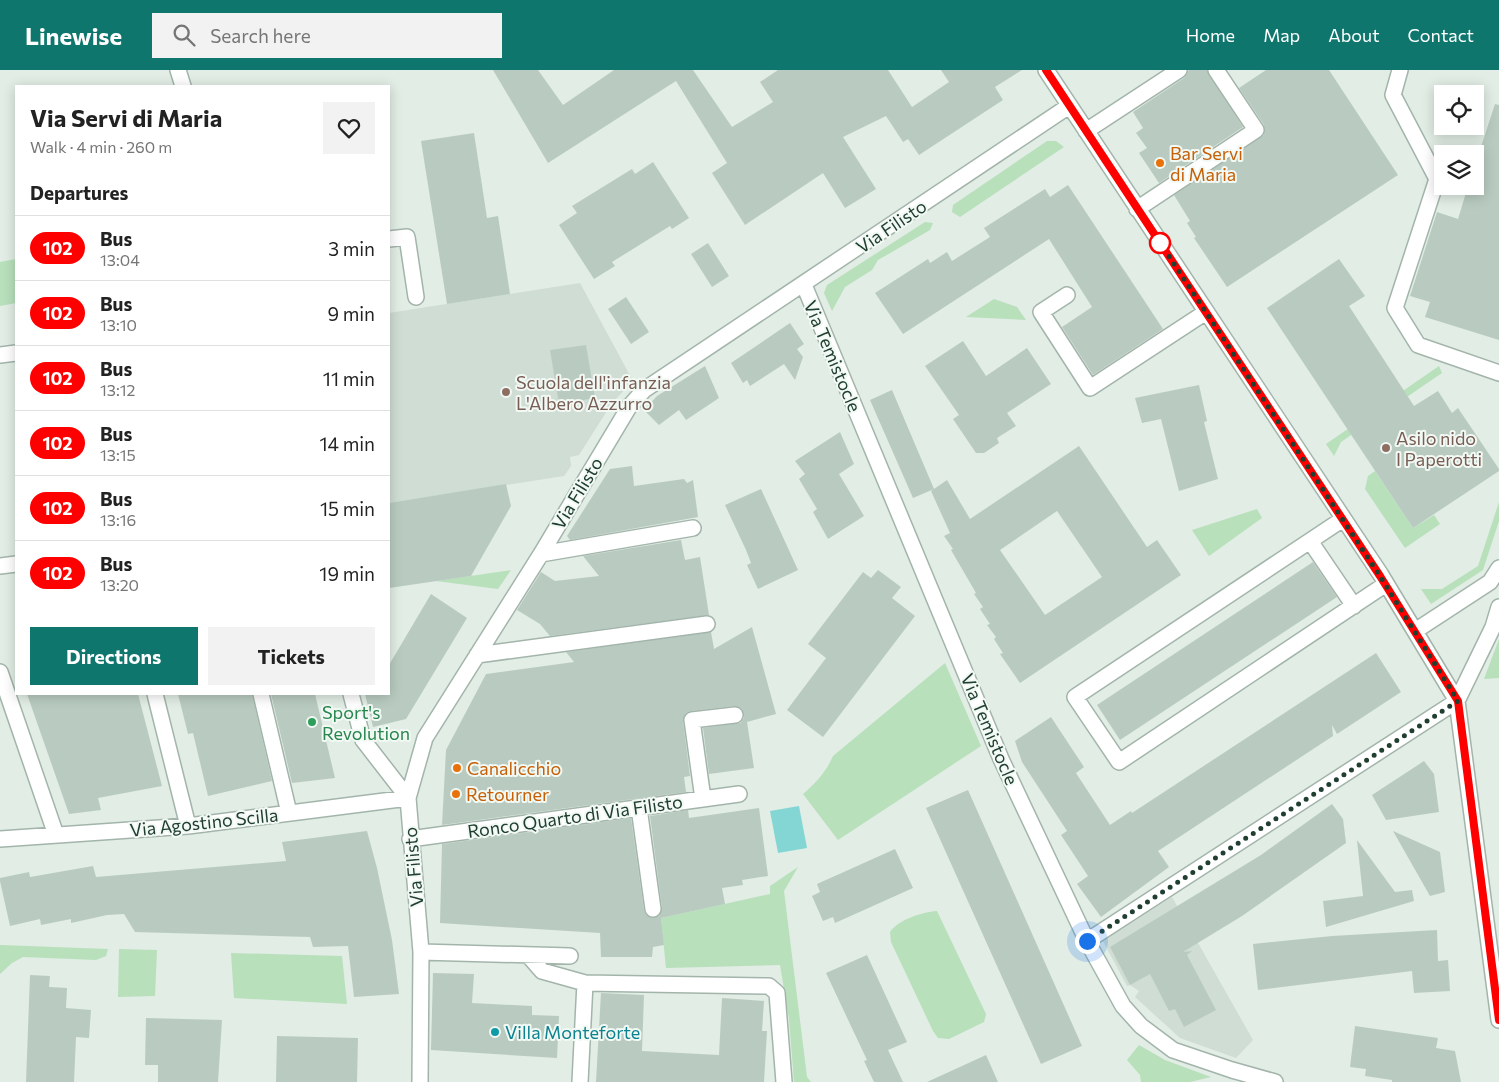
<!DOCTYPE html>
<html lang="en">
<head>
<meta charset="utf-8">
<style>
	:root { --surface:#fff; --page:#f2f2f2; --text:#222; --muted:#767676; --line:#e0e0e0; --accent:#0f766e }
	body { margin:0; font-family:Commissioner,sans-serif; background:var(--page); color:var(--text); height:100vh; display:flex; flex-direction:column; font-size:19px; white-space:nowrap }
	* { box-sizing:border-box; margin:0 }
	p { font-size:16px; color:var(--muted) }
	.icon { flex:none; width:28px; height:28px; fill:none; stroke:currentColor; stroke-width:2; stroke-linecap:round; stroke-linejoin:round }
	.map { position:relative; flex:1; overflow:hidden }
	.panel { position:absolute; left:15px; top:15px; width:375px; height:610px; display:flex; flex-direction:column; background:var(--surface); border-radius:0px; box-shadow:0 2px 12px #0003 }
	.panel>* { flex:none }
	.badge { padding:0 10px; border-radius:16px; font-size:18px; line-height:32px }
	.controls { position:absolute; left:1434px; top:15px; display:grid; gap:10px }
	.controls a { display:grid; place-items:center; width:50px; height:50px; border-radius:0px; background:var(--surface); box-shadow:0 2px 12px #0003; font-size:25px }
	.you { position:absolute; width:25px; height:25px; margin:-12px; border:4px solid #fff; border-radius:50%; background:#1a73e8; box-shadow:0 0 0 8px #1a73e833 }
	.map>.badge { position:absolute; translate:-50% -50%; box-shadow:0 0 0 2px #fff }
	h2 { padding:0 15px; font-size:19px; line-height:45px }
	.round { display:grid; place-items:center; flex:none; width:52px; height:52px; border-radius:0px; background:var(--page) }
	.headline { display:flex; align-items:center; justify-content:space-between; height:85px; padding:0 15px }
	h1 { font-size:24px; font-weight:700; line-height:38px }
	.cta { display:flex; gap:10px; margin-top:auto; padding:10px 15px }
	.cta a { flex:1; height:58px; border-radius:0px; background:var(--accent); color:#fff; font-size:20px; font-weight:700; line-height:58px; text-align:center }
	.cta a+a { background:var(--page); color:var(--text) }
	ul { padding:0; list-style:none }
	li { display:flex; align-items:center; gap:15px; height:65px; padding:0 15px; border-top:1px solid var(--line) }
	li div { flex:1 }
	li b { display:block; font-size:19px }
	li em { font-style:normal }
	li .badge { min-width:55px; font-weight:700; text-align:center }
	header { display:flex; align-items:center; gap:30px; box-sizing:border-box; height:70px; padding:0 25px; background:var(--accent); color:#fff }
	header strong { font-size:24px }
	nav { display:flex; gap:28px; margin-inline-start:auto; font-size:18px }
	.search { width:350px; height:45px; background:var(--page); display:flex; align-items:center; gap:12px; box-sizing:border-box; padding:0 18px; border-radius:0px; color:var(--muted); font-size:19px }
	.map>svg:first-child { display:block }
	.built { fill:#cfddd4 }
	.green { fill:#b8e0bb }
	.water { fill:#84d6d4 }
	.building { fill:#b9cbc0; fill-rule:evenodd }
	.lines { fill:none; stroke-linecap:round; stroke-linejoin:round }
	.minor-casing { stroke:#a3b5ab; stroke-width:18 }
	.minor { stroke:#fff; stroke-width:15 }
	.line-casing { stroke:#fff; stroke-width:11 }
	.line { stroke:#f00; stroke-width:8 }
	.walk { stroke:#203f31; stroke-width:5; stroke-dasharray:0 9 }
	.food-dot { fill:#e8710a; stroke:#f2f9f4; stroke-width:2 }
	.stop-dot { fill:#fff; stroke:#f00; stroke-width:2.5 }
	.education-dot { fill:#8d6e63; stroke:#f2f9f4; stroke-width:2 }
	.leisure-dot { fill:#2e9e5b; stroke:#f2f9f4; stroke-width:2 }
	.culture-dot { fill:#0f9aa8; stroke:#f2f9f4; stroke-width:2 }
	.labels { text-anchor:middle; dominant-baseline:central; stroke-width:4; stroke-linejoin:round; paint-order:stroke }
	.food-label { font-size:18px; fill:#c56008; stroke:#f2f9f4; text-anchor:start }
	.street-label { font-size:18px; fill:#203f31; stroke:#f2f9f4 }
	.education-label { font-size:18px; fill:#785e54; stroke:#f2f9f4; text-anchor:start }
	.leisure-label { font-size:18px; fill:#27864d; stroke:#f2f9f4; text-anchor:start }
	.culture-label { font-size:18px; fill:#0d838f; stroke:#f2f9f4; text-anchor:start }
</style>
</head>
<body>
<header>
<strong>Linewise</strong>
<div class="search"><svg class="icon" aria-label="search" viewBox="0 0 24 24"><circle cx="10" cy="10" r="6"/><path d="M15 15l6 6"/></svg>Search here</div>
<nav><a>Home</a><a>Map</a><a>About</a><a>Contact</a></nav>
</header>
<div class="map">
<svg width="1499" height="1012" viewBox="0 0 1499 1012">
	<rect width="100%" height="100%" fill="#e1ede5"/>
	<path class="built" d="M580,213l53,98 -21,22 -33,52 -9,2 1,9 -7,10 -175,27v-190z
		M1172,827l81,143 -17,18 -56,-20 -45,-41 4,-6 -9,-6 -3,1 -24,-45z"/>
	<path class="green" d="M1047,71h9l8,6 -104,70 -8,-5 1,-7z
		M925,152l8,1 -3,7 -52,30 -6,10 -27,17 -13,24 -8,-18 3,-8z
		M16,189v44l-16,3v-44z
		M994,229l23,8 9,13 -60,-3z
		M1439,296l3,7 -101,69 -7,14 -8,-12z
		M1375,401l38,57 21,-13 6,9 -35,24 -40,-59 3,-13z
		M1499,432v19l-16,49 -52,34 -10,-15h21l36,-23z
		M1257,439l5,9 -53,38 -17,-26z
		M511,500l-13,19 -62,-8z
		M1499,569v39l-15,1z
		M945,593l36,83 -143,94 -35,-46c13,-11 23,-22 30,-38z
		M798,797l-14,24 23,186 4,5h-17l-5,-63 -9,-54 -114,3 -5,-50 109,-24v-8z
		M937,841l49,103 -2,8 -35,17 -11,-1 -5,-7 -42,-89 -1,-10c8,-12 32,-20 47,-21z
		M0,875h1l107,4 -2,7 -10,4 -73,-3 -11,6 -12,11z
		M119,879l38,1 -2,46 -37,1z
		M231,883l111,3 5,48 -113,-6z
		M1139,975l26,15 46,17 -21,5h-49l-1,-7 -13,-15z"/>
	<path class="water" d="M799,736l8,42 -29,5 -8,-42z"/>
	<path class="building" d="M493,0h45l25,35 51,-35h79l39,57 41,-25 -13,-20 18,-12h110l24,37 37,-25 -8,-12h81l-27,17 8,13 -84,55 -11,-16 -5,3 -17,-26 -43,21 33,52 -31,19 -22,-35 -78,52 -33,-52 15,-10 -51,-82 -128,82z
		M1189,0h18l36,57 -84,56 -20,-30 8,-5 -11,-15 7,-5 -10,-16 51,-34z
		M1266,0h63l69,105 -171,112 -33,-49 2,-1 -9,-14 3,-2 -16,-26 90,-60v-10l-25,-37z
		M1495,34l4,1v235l-74,-23 5,-15 -20,-6 27,-84 21,7 10,-33h7v-21z
		M474,63l13,85 11,-2 12,78 -63,10 -26,-163z
		M653,92l36,56 -17,11 -2,-3 -58,36 3,4 -21,13 -35,-54 18,-12 -5,-7 60,-37 3,5z
		M1068,115l95,144 -70,46 -31,-48 30,-20 -43,-68 -146,95 -28,-41 53,-34 2,4 17,-11 5,9 38,-24 -6,-9 61,-39 5,8z
		M708,173l21,33 -17,11 -21,-33z
		M1339,189l26,37 -16,10 65,100 24,-15 14,22 6,-5 41,61v2l-86,57 -146,-220z
		M626,227l23,35 -18,12 -23,-35z
		M790,253l14,21 -7,5 6,8 -8,23 -11,-16 -34,22 -3,-6 -4,3 -12,-20z
		M963,271l23,35 41,-28 24,36 -44,29 9,13 -19,12 2,5 -15,10h-8l-23,-34 6,-4 -34,-49z
		M586,275l9,53 -36,6 -9,-54z
		M705,296l14,32 -33,22 -7,-10 -20,15 -15,-15 13,-14z
		M1199,315l8,36 -3,1 14,57 -39,12 -18,-72 -19,4 -7,-25z
		M892,320l42,99 -21,9 -43,-98z
		M840,362l14,32 -15,10 25,42 -36,23 -15,-27 4,-3 -18,-30 6,-5 -10,-13z
		M1079,376l68,101 10,-7 24,35 -161,108 -20,-29 3,-1 -9,-14 2,-2 -9,-12 3,-1 -10,-15 3,-2 -9,-13 2,-1 -25,-43 2,-1 -9,-13 6,-3 -19,-42 16,-11 23,39zM1057,441l45,66 -57,38 -45,-65z
		M632,396l2,20 50,-7 3,4 6,-3 5,37 -128,23 -3,-4 43,-67z
		M506,414l5,22 -40,70 -82,12v-85z
		M761,419l37,81 -40,19 -11,-24 4,-2 -5,-13 -21,-45z
		M681,470l4,20 15,-3 9,58 -159,21 -10,-12 -23,-14 24,-38 14,9 44,-5 -16,-20z
		M1313,492l24,35 -217,143 -23,-35z
		M878,500l23,17 -9,11 23,18 -92,121 -36,-27 39,-52 -18,-14 55,-72 8,6z
		M431,524l36,24 -61,101 -33,8 -8,-33h24v-29z
		M752,557l24,87 -29,8 7,46 -45,6 -6,-46 37,-5 4,-5 -2,-9 -8,-3 -43,5 -5,2 -3,8 7,55 -6,1 2,15 -244,33 4,-75 40,-76 88,-12 -8,-10 145,-20 3,17z
		M1376,583l25,39 -64,42 -5,-9 1,11 -175,115 11,16 -68,50 -24,-33 11,-8 -27,-41 6,-4 -45,-69 -7,-21 36,-24 33,50 -8,6 34,52 21,-14 1,2z
		M27,624h111l24,92 -64,12 3,12 -32,4z
		M178,624h74l20,87 -64,15 -15,-63 -5,1z
		M271,624h44l20,84 -43,5z
		M1424,691l10,13 5,38 -53,8 -14,-25z
		M968,720l114,256 -41,18 -115,-256z
		M1332,734l11,15 3,24 -104,73 -59,36 9,-1 -5,4 29,55 -32,17 -9,-18 -6,2 -19,-37 -20,11 -20,-38 151,-92z
		M759,738l9,68 -26,4 1,5 -21,3 3,16 -64,14 3,27 -11,2 -1,10h-51l-1,-24 -160,-10 2,-79 189,-26 13,92 2,5 8,3 5,-2 3,-8 -12,-92 38,-6 1,8z
		M367,761l10,37 15,72 7,54 -45,3 -6,-51 -35,1 -3,-10 -175,-5 -11,-18 -17,1 -36,8v-4l-30,6 -1,-6 -30,7 -10,-45v-3l29,-6 1,5 63,-11 3,11 190,-16 -4,-19z
		M1393,761l47,21 5,40 -15,4z
		M1357,770l38,52 17,-2 2,11 -88,26 -3,-26 40,-5z
		M895,779l18,39 -78,35 -2,-6 -10,4 -11,-25 8,-4 -3,-8z
		M1437,860l1,31 10,-1 2,31 -36,2 -2,-22 -154,19 -5,-46 79,-8z
		M867,885l40,87 -19,8 15,32h-29l-10,-21 3,-1 -41,-87z
		M433,903l41,1 -2,29 60,3v9l27,1 -2,42 -126,-8z
		M30,905l20,1 -1,11 18,1 -1,20 25,2 -2,28 -13,-1 -2,45h-48z
		M601,923l43,2 -2,56 77,4 3,-57 42,3 -2,30h5l-3,51h-168z
		M146,948l76,2 -4,62h-60v-17h-13z
		M1355,956l83,12 -2,10 19,3 6,31h-69v-2l-27,-4 1,-7 -16,-2z
		M277,966l81,2 -1,44h-81z
		M986,985l12,27h-71z"/>
	<g class="lines">
		<g class="minor-casing">
			<path id="minor" d="M178,0l5,16
				M1046,0l335,505 76,126 42,319
				M1400,0l-7,25 44,84 -42,129 23,37 81,28
				M1086,61l93,-61
				M1137,139l119,-79 -40,-60
				M389,169l18,-2 9,60
				M804,215l197,474 86,182 36,65 18,20 32,24 59,20 43,12
				M1067,225l-26,17 49,76 116,-76
				M0,285l16,-2
				M1343,449l-268,178 44,65 267,-178
				M1310,471l44,65
				M541,484l152,-26
				M0,496l16,-2
				M1415,561l75,-49 9,-14
				M477,585l230,-31
				M0,602l56,163
				M155,624l33,132
				M261,624l28,119
				M351,624l12,46 45,58
				M703,729l-11,-79 43,-5
				M639,738l14,101
				M0,769l188,-13 220,-28
				M410,769l329,-45
				M1087,871l370,-240 36,-74 6,-20
				M421,882l149,4
				M528,885l14,16 43,12
				M420,1012l1,-130 -13,-154 17,-60 116,-184 88,-147 15,-17 425,-284
				M580,1012l5,-99 184,3 8,7 7,89"/>
		</g>
		<use href="#minor" class="minor"/>
	</g>
	<g class="lines">
		<g class="line-casing">
			<path id="line" d="M1046,0l334,506 78,125 41,319"/>
		</g>
		<use href="#line" class="line"/>
		<path class="walk" d="M1087,871l371,-240 -78,-125 -223,-338 3,5"/>
	</g>
	<g class="food-dot">
		<circle cx="1160" cy="93" r="5"/>
		<circle cx="457" cy="698" r="5"/>
		<circle cx="456" cy="724" r="5"/>
	</g>
	<circle class="stop-dot" cx="1160" cy="173" r="10"/>
	<g class="education-dot">
		<circle cx="506" cy="322" r="5"/>
		<circle cx="1386" cy="378" r="5"/>
	</g>
	<circle class="leisure-dot" cx="312" cy="652" r="5"/>
	<circle class="culture-dot" cx="495" cy="962" r="5"/>
	<g class="labels">
		<g class="food-label">
			<text x="1170" y="83">Bar Servi<tspan x="1170" dy="21">di Maria</tspan></text>
			<text x="467" y="698">Canalicchio</text>
			<text x="466" y="724">Retourner</text>
		</g>
		<g class="street-label">
			<text transform="translate(891 156) rotate(-34)">Via Filisto</text>
			<text transform="translate(833 286) rotate(67)">Via Temistocle</text>
			<text transform="translate(577 423) rotate(-59)">Via Filisto</text>
			<text transform="translate(990 659) rotate(67)">Via Temistocle</text>
			<text transform="translate(575 746) rotate(-8)">Ronco Quarto di Via Filisto</text>
			<text transform="translate(204 752) rotate(-6)">Via Agostino Scilla</text>
			<text transform="translate(413 797) rotate(-95)">Via Filisto</text>
		</g>
		<g class="education-label">
			<text x="516" y="312">Scuola dell'infanzia<tspan x="516" dy="21">L'Albero Azzurro</tspan></text>
			<text x="1396" y="368">Asilo nido<tspan x="1396" dy="21">I Paperotti</tspan></text>
		</g>
		<g class="leisure-label">
			<text x="322" y="642">Sport's<tspan x="322" dy="21">Revolution</tspan></text>
		</g>
		<g class="culture-label">
			<text x="505" y="962">Villa Monteforte</text>
		</g>
	</g>
</svg>
<div class="controls">
<a><svg class="icon" aria-label="locate" viewBox="0 0 24 24"><circle cx="12" cy="12" r="6"/><path d="M12 2v4M12 18v4M2 12h4M18 12h4"/></svg></a>
<a><svg class="icon" aria-label="layers" viewBox="0 0 24 24"><path d="M12 4l9 5-9 5-9-5zM3 14l9 5 9-5"/></svg></a>
</div>
<div class="you" style="left:1087px;top:871px"></div>
<section class="panel">
<div class="headline"><div><h1>Via Servi di Maria</h1><p>Walk · 4 min · 260 m</p></div><a class="round"><svg class="icon" aria-label="heart" viewBox="0 0 24 24"><path d="M12 20l-8-8c-3-5 5-10 8-4 3-6 11-1 8 4z"/></svg></a></div>
<h2>Departures</h2>
<ul>
<li><span class="badge" style="background:#f00;color:#fff">102</span><div><b>Bus</b><p>13:04</p></div><em>3 min</em></li>
<li><span class="badge" style="background:#f00;color:#fff">102</span><div><b>Bus</b><p>13:10</p></div><em>9 min</em></li>
<li><span class="badge" style="background:#f00;color:#fff">102</span><div><b>Bus</b><p>13:12</p></div><em>11 min</em></li>
<li><span class="badge" style="background:#f00;color:#fff">102</span><div><b>Bus</b><p>13:15</p></div><em>14 min</em></li>
<li><span class="badge" style="background:#f00;color:#fff">102</span><div><b>Bus</b><p>13:16</p></div><em>15 min</em></li>
<li><span class="badge" style="background:#f00;color:#fff">102</span><div><b>Bus</b><p>13:20</p></div><em>19 min</em></li>
</ul>
<div class="cta"><a>Directions</a><a>Tickets</a></div>
</section>
</div>
</body>
</html>
